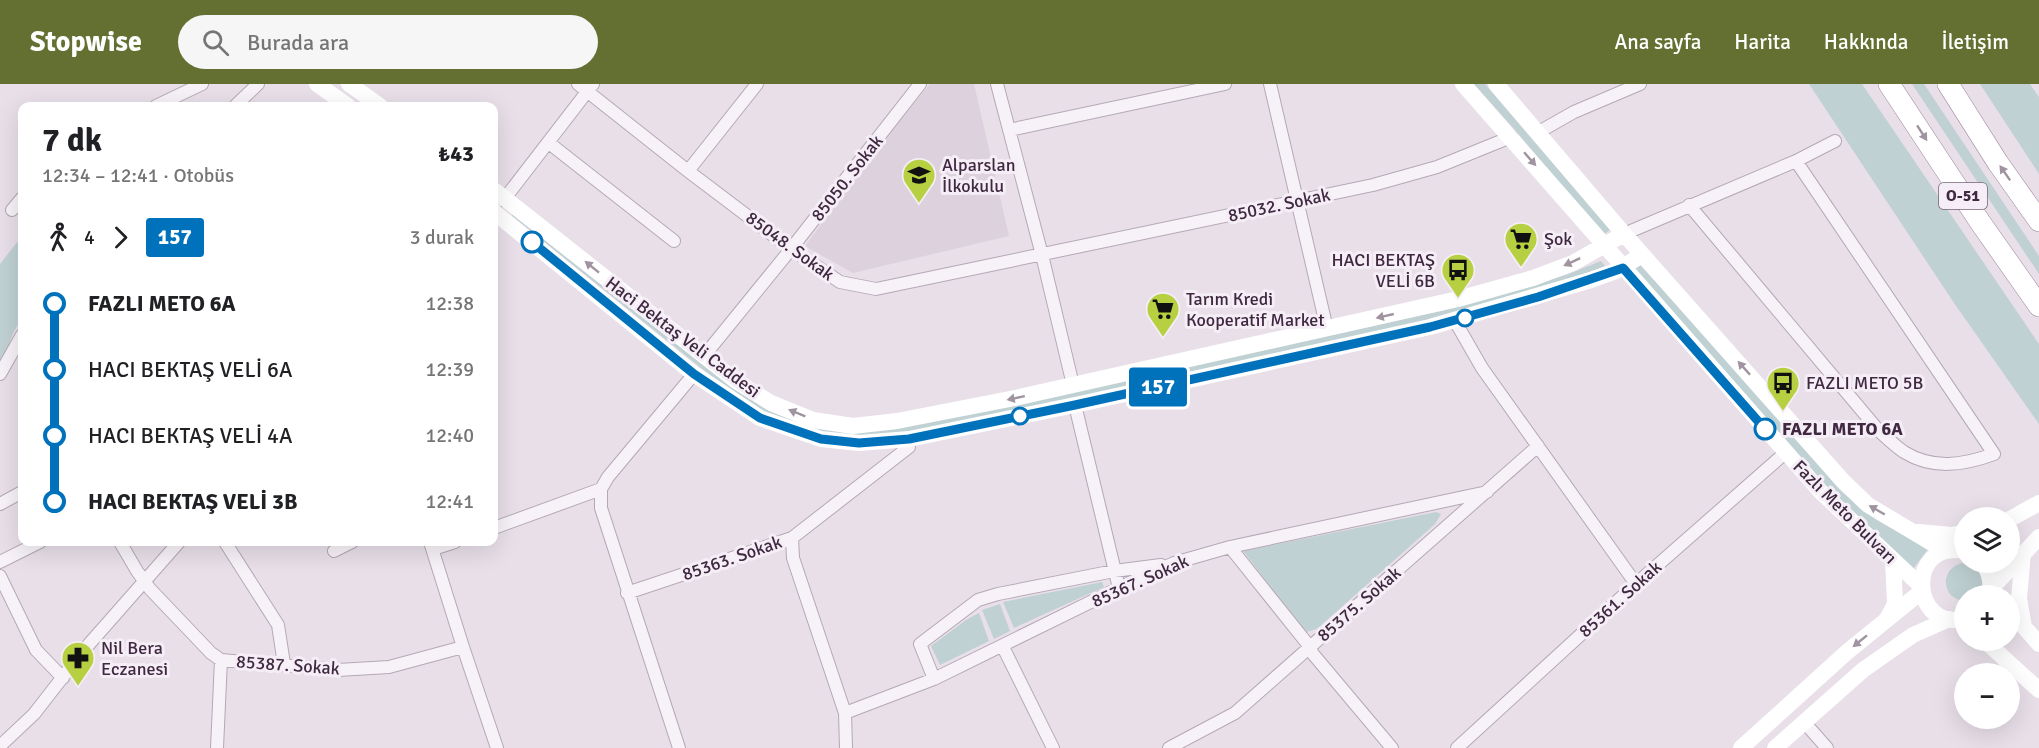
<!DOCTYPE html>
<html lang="tr">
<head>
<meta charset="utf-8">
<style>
	:root { --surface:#fff; --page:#f6f6f6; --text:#202124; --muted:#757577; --accent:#647031 }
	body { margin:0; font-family:Signika,sans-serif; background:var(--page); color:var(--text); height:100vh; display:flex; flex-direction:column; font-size:22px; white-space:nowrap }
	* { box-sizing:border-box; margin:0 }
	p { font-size:20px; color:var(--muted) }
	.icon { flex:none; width:33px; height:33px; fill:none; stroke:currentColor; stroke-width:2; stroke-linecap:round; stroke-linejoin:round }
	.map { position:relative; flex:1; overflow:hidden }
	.side { position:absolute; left:18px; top:18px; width:480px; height:444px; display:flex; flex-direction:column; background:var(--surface); border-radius:12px; box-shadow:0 6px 24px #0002 }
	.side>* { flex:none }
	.badge { padding:0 12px; border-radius:4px; font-size:21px; line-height:39px }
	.tools { position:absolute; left:1954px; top:423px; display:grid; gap:12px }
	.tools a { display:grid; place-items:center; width:66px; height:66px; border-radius:50%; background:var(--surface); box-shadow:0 6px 24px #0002; font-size:30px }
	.map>.badge { position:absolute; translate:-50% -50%; box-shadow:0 0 0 3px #fff }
	.legs { display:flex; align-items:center; gap:9px; height:66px; padding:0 24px; font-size:20px }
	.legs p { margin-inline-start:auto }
	.overview { display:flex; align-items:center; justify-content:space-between; height:102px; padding:0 24px }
	h1 { font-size:33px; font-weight:700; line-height:45px }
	ul { padding:0 24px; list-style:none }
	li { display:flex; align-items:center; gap:21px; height:66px; font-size:22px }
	li i { display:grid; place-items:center; width:9px; height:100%; margin:0 8px; background:currentColor }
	li i::after { content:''; width:15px; height:15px; margin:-8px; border:4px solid; border-radius:50%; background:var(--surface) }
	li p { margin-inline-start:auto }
	li:first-child i { background:linear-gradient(#0000 50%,currentColor 0) }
	li:last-child i { background:linear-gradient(currentColor 50%,#0000 0) }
	header { display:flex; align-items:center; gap:36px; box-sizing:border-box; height:84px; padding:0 30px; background:var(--accent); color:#fff }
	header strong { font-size:28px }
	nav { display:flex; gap:33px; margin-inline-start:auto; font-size:21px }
	.search { width:420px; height:54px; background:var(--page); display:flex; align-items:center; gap:15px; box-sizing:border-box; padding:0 21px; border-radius:33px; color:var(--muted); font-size:22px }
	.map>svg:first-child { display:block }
	.built { fill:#ddd1dd }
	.green { fill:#c0d1d3 }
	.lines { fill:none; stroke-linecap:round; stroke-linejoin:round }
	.street-casing { stroke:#b5a8b6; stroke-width:14 }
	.highway-casing { stroke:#9e869f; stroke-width:22 }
	.street { stroke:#f7f2f7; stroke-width:12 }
	.secondary { stroke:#fff; stroke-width:16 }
	.highway { stroke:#fff; stroke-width:21 }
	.oneway { fill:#9f94a0 }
	.line-1-casing { stroke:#fff; stroke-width:14 }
	.line-1 { stroke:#0072bc; stroke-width:9 }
	.stop-1-dot { fill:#fff; stroke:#0072bc; stroke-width:3 }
	.labels { text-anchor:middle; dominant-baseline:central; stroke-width:6; stroke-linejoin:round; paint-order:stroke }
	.shield { fill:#f5eef6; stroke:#766377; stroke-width:1.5 }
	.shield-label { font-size:16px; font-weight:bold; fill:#3f2840 }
	.poi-label { font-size:18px; fill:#3f2840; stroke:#f5eef6; text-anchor:start }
	.street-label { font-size:18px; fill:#3f2840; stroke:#f5eef6 }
	.stop-label { font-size:18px; font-weight:bold; fill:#3f2840; stroke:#f5eef6; text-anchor:start }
</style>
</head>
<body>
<header>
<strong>Stopwise</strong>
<div class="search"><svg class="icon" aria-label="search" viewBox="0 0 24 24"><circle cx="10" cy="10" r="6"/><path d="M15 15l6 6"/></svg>Burada ara</div>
<nav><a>Ana sayfa</a><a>Harita</a><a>Hakkında</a><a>İletişim</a></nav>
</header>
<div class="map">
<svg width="2039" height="664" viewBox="0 0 2039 664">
	<rect width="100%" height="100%" fill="#e8dfe8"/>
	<path class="built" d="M930,0h44l35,152 -156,37 -48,-27 82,-111z"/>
	<path class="green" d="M1474,0h11l125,146 -7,5 -87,-104z
		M1809,0h53l177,260v80l-85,-121z
		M1912,0h12l115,172v18z
		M1980,0h50l9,13v77z
		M512,128l147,117 164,100 618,-118 125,-36 35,-14 4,5 -36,14 -126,37 -455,100 -90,17 -38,3 -38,-3 -57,-21 -39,-25 -214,-172z
		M22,152v82l-9,15 -13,36v-105z
		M1640,181l74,80 127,146 34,28 53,30 -15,20 -102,-98 -177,-201z
		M1436,428l5,2 -6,10 -118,105 -11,3 -63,-81z
		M1962,479l7,1 10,7 4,13 -6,11 -12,1v5c-24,-2 -26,-32 -3,-38z
		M1102,498l2,5 -90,41 -11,-26z
		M1000,520l10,27 -16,8 -12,-29z
		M979,529l10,28 -49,24 -9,-19 35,-26z"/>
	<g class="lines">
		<g class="street-casing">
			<path id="street" d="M578,0l110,87 103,78 49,33 36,7 497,-104 64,-18 74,-30
				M997,0l45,171 31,130
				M1270,0l57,245
				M156,22l46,-22
				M235,22l23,-22
				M1009,46l216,-46
				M1537,49l37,-21 66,-28
				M549,59l125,98
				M688,87l69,-87
				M494,120l15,-11 84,-109
				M1689,121l190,226c8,7 16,15 25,21 29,18 60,13 90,2l-198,-293
				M12,126l10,-12
				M1624,150l172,-73 39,-20
				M1455,237l27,47 154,216
				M704,272l87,-107 129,-165
				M0,290l22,-39
				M1075,321l44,183
				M601,405v19l78,240
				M0,420l22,-12
				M494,444l107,-39 7,-12 86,-103
				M792,454l1,20 52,155 1,35
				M120,458l17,29 13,18 61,64 10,7 117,10 51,-3 74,-20
				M225,458l53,83 6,39
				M430,458l33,105 34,101
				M1230,463l80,100 3,7 79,94
				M433,465l22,-7
				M334,467l18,-9
				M0,478l40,-20
				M0,492l36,74 27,28
				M627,509l165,-55 117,-91v-8
				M1003,563l50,101
				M934,595l-14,-35 58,-44 20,-6 116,-23 47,-6
				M845,629l89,-34 185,-91 55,-25 56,-16 257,-55
				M1804,638l23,26
				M0,662l34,-32 49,-63 96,-109
				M217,664l4,-88
				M1169,664l66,-35 303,-267
				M1457,664l179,-164 149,-131"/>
		</g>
		<g class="highway-casing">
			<path id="highway" d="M1889,0l91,138 59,84
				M1948,0l50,79 41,58"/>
		</g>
		<use href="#street" class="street"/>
		<path class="secondary" d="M317,0l31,22
			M349,0l31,22
			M1463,0l358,408 100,94
			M1496,0l128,150 219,247 25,24 77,46
			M494,106l242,191 35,22 42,17 40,6 44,-5 118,-23 443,-99 75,-21 40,-15 51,-29
			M494,128l200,162 66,44 61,21 38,4 50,-4 166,-34 355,-78 161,-47 25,-9 26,-16
			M2010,435l29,-16
			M1918,448l34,3 13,-3
			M1965,467c-61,-12 -53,83 0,67
			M2023,469l-4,45 5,29
			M1982,478c8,10 10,22 7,33
			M1991,505l48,-52
			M1888,533l7,-13 -2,-44
			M2018,536l21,24
			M1984,556l55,50
			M1741,664l106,-96 75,-61
			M1775,664l88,-78 50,-35 36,-16"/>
		<use href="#highway" class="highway"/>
	</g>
	<defs><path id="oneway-solid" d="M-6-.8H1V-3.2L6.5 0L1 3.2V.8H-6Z" transform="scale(1.5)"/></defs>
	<g class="oneway">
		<use href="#oneway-solid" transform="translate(1922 49) rotate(57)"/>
		<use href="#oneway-solid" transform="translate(1530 75) rotate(49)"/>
		<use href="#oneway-solid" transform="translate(2005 89) rotate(-125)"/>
		<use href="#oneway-solid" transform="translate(1572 178) rotate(155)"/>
		<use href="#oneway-solid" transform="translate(592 183) rotate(-141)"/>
		<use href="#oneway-solid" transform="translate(1385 232) rotate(167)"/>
		<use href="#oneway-solid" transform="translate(1744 284) rotate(-132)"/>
		<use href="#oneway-solid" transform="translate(1016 314) rotate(168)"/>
		<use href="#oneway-solid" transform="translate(797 329) rotate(-158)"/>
		<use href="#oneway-solid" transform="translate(1877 426) rotate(-150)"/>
		<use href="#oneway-solid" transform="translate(1860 557) rotate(141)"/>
	</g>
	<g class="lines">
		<g class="line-1-casing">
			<path id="line-1" d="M532,158l162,132 66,44 61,21 38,4 50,-4 166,-34 355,-78 108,-30 85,-29 142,161"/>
		</g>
		<use href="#line-1" class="line-1"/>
	</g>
	<defs>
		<g id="school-pin" transform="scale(1.725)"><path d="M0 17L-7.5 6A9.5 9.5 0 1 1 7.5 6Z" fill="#b6d041" stroke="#f5eef6"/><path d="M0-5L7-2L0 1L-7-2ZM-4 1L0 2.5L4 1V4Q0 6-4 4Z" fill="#111"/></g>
		<g id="supermarket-pin" transform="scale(1.725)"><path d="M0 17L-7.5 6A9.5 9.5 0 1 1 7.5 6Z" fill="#b6d041" stroke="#f5eef6"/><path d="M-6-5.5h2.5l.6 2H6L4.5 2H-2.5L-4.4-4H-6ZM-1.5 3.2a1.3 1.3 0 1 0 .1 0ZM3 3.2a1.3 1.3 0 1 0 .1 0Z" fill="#111"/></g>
		<g id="bus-pin" transform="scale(1.725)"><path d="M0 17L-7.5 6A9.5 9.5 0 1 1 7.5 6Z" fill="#b6d041" stroke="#f5eef6"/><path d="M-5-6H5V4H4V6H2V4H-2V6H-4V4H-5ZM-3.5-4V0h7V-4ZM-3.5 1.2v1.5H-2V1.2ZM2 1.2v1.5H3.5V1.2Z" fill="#111"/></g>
		<g id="pharmacy-pin" transform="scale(1.725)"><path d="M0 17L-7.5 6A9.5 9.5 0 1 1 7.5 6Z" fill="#b6d041" stroke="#f5eef6"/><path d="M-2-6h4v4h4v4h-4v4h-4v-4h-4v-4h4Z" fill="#111"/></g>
	</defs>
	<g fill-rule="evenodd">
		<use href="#school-pin" x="919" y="91"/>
		<use href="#supermarket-pin" x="1521" y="155"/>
		<use href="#bus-pin" x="1458" y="186"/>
		<use href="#supermarket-pin" x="1163" y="225"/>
		<use href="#bus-pin" x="1783" y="299"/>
		<use href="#pharmacy-pin" x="78" y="574"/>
	</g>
	<g class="stop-1-dot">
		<circle cx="532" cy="158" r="10"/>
		<circle cx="1465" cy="234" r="8"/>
		<circle cx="1020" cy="332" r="8"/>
		<circle cx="1765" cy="345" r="10"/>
	</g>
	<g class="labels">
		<rect class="shield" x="1939" y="99" width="48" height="26" rx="4.5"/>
		<g class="shield-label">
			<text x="1963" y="112">O-51</text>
		</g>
		<g class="poi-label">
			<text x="942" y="81">Alparslan<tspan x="942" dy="21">İlkokulu</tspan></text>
			<text x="1544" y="155">Şok</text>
			<text x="1435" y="176" text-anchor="end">HACI BEKTAŞ<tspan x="1435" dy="21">VELİ 6B</tspan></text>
			<text x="1186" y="215">Tarım Kredi<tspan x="1186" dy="21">Kooperatif Market</tspan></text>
			<text x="1806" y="299">FAZLI METO 5B</text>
			<text x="101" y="564">Nil Bera<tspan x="101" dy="21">Eczanesi</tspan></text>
		</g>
		<g class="street-label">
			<text transform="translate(847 94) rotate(-52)">85050. Sokak</text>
			<text transform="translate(1279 121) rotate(-12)">85032. Sokak</text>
			<text transform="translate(790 162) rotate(36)">85048. Sokak</text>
			<text transform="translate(683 253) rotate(37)">Haci Bektaş Veli Caddesi</text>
			<text transform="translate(1845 428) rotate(45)">Fazlı Meto Bulvarı</text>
			<text transform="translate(732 474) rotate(-19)">85363. Sokak</text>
			<text transform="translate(1140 497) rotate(-24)">85367. Sokak</text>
			<text transform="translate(1620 515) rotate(-42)">85361. Sokak</text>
			<text transform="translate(1359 520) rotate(-41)">85375. Sokak</text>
			<text transform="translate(288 581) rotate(4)">85387. Sokak</text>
		</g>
		<g class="stop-label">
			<text x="1782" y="345">FAZLI METO 6A</text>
		</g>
	</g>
</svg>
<div class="tools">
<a><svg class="icon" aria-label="layers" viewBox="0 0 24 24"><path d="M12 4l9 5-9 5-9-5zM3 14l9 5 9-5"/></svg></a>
<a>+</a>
<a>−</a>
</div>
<b class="badge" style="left:1158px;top:303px;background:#0072bc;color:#fff">157</b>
<section class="side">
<div class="overview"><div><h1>7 dk</h1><p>12:34 – 12:41 · Otobüs</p></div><b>₺43</b></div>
<div class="legs"><svg class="icon" aria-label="walk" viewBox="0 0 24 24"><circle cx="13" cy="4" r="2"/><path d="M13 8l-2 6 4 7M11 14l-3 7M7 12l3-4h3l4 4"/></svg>4<svg class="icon" aria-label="forward" viewBox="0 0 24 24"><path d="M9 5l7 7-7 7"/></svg><b class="badge" style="background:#0072bc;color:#fff">157</b><p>3 durak</p></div>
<ul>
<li><i style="color:#0072bc"></i><b>FAZLI METO 6A</b><p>12:38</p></li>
<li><i style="color:#0072bc"></i><span>HACI BEKTAŞ VELİ 6A</span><p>12:39</p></li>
<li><i style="color:#0072bc"></i><span>HACI BEKTAŞ VELİ 4A</span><p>12:40</p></li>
<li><i style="color:#0072bc"></i><b>HACI BEKTAŞ VELİ 3B</b><p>12:41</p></li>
</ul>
</section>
</div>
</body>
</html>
